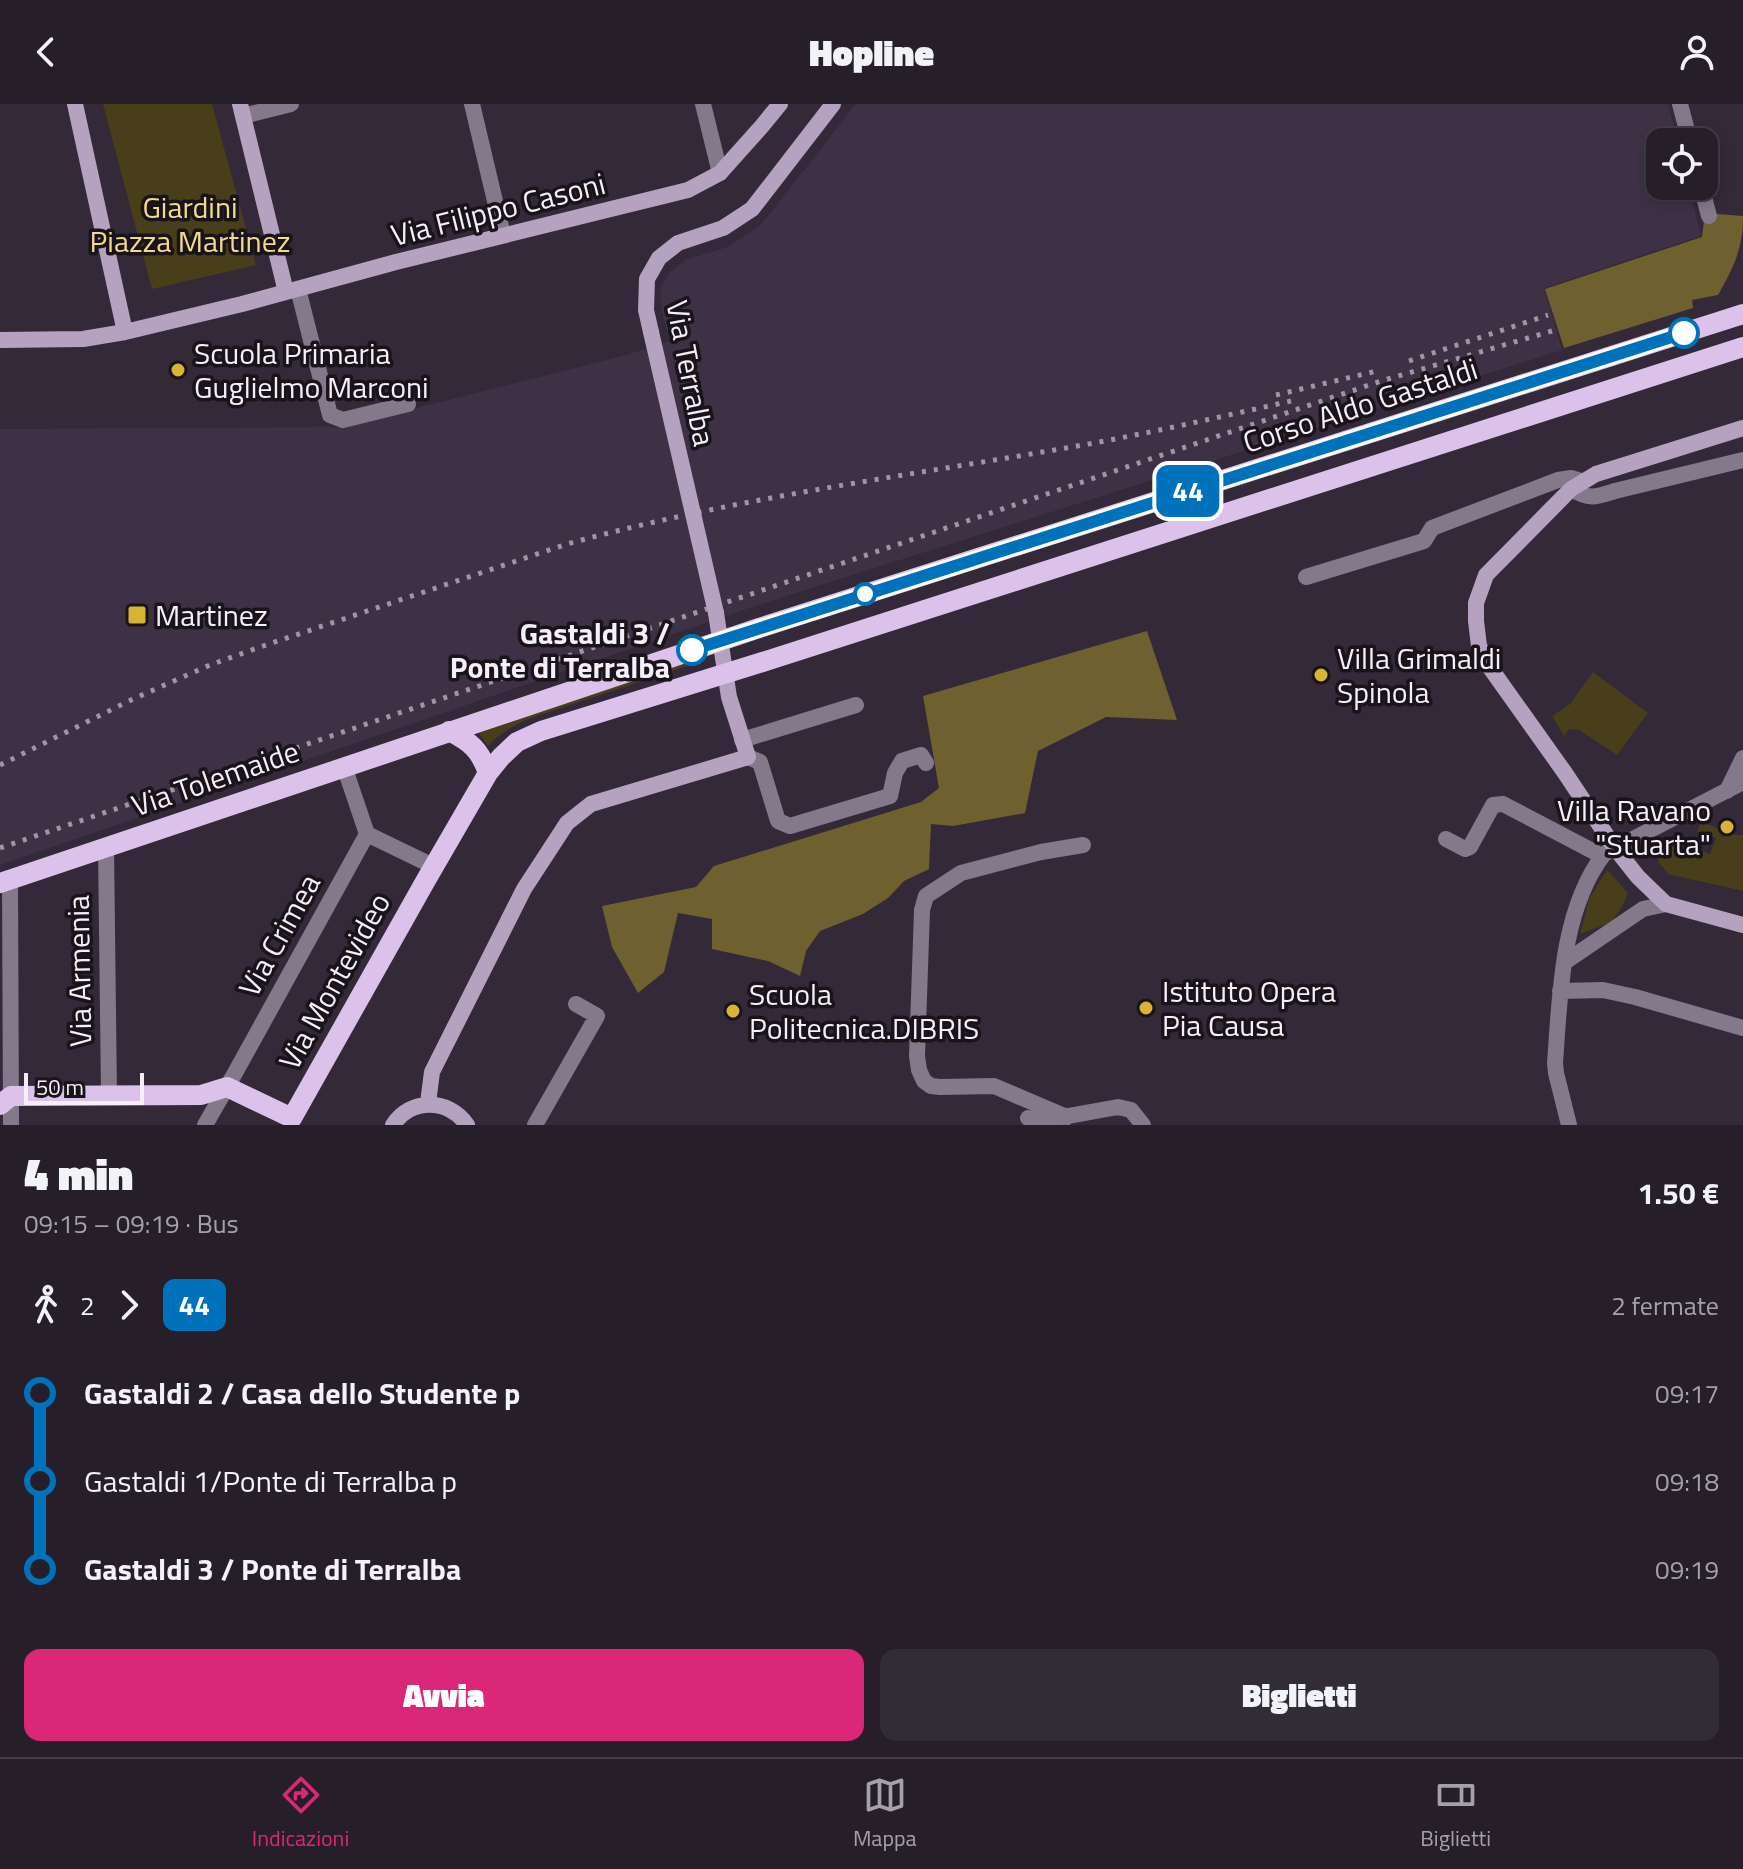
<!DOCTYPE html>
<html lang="it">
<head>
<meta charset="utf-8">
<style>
	:root { --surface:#261f2a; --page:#322c36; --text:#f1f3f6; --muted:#a4a2a8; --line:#423d47; --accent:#db2777 }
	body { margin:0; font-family:"Titillium Web",sans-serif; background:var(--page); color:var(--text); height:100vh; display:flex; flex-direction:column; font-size:30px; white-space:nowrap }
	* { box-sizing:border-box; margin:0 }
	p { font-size:26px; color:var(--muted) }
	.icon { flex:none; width:44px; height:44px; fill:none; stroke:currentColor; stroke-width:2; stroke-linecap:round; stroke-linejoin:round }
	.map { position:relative; height:1021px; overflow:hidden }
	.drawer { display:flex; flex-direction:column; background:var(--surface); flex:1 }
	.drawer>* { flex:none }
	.badge { padding:0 16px; border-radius:12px; font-size:28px; line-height:52px }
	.buttons { position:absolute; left:1646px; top:24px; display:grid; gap:16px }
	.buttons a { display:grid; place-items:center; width:72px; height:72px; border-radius:16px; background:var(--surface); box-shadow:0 4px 12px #0003,0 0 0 2px var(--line); font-size:40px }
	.scale { position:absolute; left:24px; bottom:20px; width:120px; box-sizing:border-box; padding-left:8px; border:4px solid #f6eff9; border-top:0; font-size:22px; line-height:28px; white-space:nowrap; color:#f6eff9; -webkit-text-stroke:6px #18141a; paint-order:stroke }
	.map>.badge { position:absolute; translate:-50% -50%; box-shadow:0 0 0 4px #fff }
	.legs { display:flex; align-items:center; gap:12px; height:88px; padding:0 24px; font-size:26px }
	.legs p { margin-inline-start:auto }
	.summary { display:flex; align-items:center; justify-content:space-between; height:136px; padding:0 24px }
	h1 { font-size:44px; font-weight:800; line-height:60px }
	.cta { display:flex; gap:16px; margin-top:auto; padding:16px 24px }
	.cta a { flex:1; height:92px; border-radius:16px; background:var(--accent); color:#fff; font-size:32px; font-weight:800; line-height:92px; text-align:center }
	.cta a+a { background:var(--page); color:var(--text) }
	ul { padding:0 24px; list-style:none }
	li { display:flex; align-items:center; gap:28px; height:88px; font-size:30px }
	li i { display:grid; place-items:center; width:12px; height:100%; margin:0 10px; background:currentColor }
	li i::after { content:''; width:20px; height:20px; margin:-10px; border:6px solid; border-radius:50%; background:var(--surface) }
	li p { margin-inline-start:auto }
	li:first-child i { background:linear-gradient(#0000 50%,currentColor 0) }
	li:last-child i { background:linear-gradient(currentColor 50%,#0000 0) }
	header { display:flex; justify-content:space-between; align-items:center; height:104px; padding:0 24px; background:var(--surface); font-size:36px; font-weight:800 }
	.tab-bar { display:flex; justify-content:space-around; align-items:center; height:112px; border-top:2px solid var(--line); background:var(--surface); font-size:22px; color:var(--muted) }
	.tab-bar a { display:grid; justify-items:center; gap:4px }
	.tab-bar .selected { color:var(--accent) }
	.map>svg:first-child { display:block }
	.built { fill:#3e3146 }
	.green { fill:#493e1a }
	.forest { fill:#6f602f }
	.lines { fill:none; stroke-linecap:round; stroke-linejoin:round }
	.street { stroke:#84788b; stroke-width:16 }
	.secondary { stroke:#b5a2c0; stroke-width:16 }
	.primary { stroke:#dcc2ea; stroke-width:20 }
	.rail { stroke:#9f96a3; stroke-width:5; stroke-dasharray:4 8; stroke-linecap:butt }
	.secondary-bridge { stroke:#b5a2c0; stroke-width:16 }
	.line-1-casing { stroke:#fff; stroke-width:18 }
	.line-1 { stroke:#0072bc; stroke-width:12 }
	.stop-1-dot { fill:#fff; stroke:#0072bc; stroke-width:4 }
	.poi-dot { fill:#d7b434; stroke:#18141a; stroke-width:3 }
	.labels { text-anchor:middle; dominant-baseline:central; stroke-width:7; stroke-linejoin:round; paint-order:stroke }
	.park-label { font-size:30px; fill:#f2da8c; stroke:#18141a }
	.street-label { font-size:30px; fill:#f6eff9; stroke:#18141a }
	.poi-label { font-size:30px; fill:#f6eff9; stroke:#18141a; text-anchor:start }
	.stop-label { font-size:30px; font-weight:bold; fill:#f6eff9; stroke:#18141a; text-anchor:end }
</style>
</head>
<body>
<header><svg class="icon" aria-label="back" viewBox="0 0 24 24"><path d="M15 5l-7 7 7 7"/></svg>Hopline<svg class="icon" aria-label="person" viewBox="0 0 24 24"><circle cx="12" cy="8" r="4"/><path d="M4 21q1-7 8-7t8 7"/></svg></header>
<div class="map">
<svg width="1743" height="1021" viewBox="0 0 1743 1021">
	<rect width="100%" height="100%" fill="#332938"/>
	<path class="built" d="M856,0h812l10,38h-18v44h29l12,50 -157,52 18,62 -810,257 -752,258v-436l342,-2 284,-72 44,-14 -9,-32v-22l8,-14 16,-13 43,-13 33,-22z"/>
	<path class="green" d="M103,0h109l44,161 -104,24z
		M688,557l2,4 -162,54c-15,7 -28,14 -40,27l-10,-14z
		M1593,568l55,41 -31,42 -38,-25 -10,-1 -5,7 -12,-20 18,-12z
		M1701,718l36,13h6v56l-75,-17 -9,-12 -2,-16 5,-8 48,16 6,-16 -19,-7z
		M1607,766l21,23c-14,32 -16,29 -48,41l9,-35z"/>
	<path class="forest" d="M1705,109l38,3c0,32 -9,51 -25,79l-26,5 1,8 -129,40 -19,-59 157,-52z
		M1147,527l30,89 -71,-3 -68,34 -13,62 -72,13 -22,-2 -2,45 -25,12 -16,17 -25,16 -43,17 -14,20 -6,25 -32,-15 -56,-12v-30l-34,-6 -14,59 -26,21 -26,-46 -10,-41 94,-19 18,-21 207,-64 18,-14 -16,-92z"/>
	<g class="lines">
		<path class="street" d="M472,0l31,131
			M703,0l17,69
			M1680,0l10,38
			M243,12l48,-12
			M1701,82l8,30
			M298,185l32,126 13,5 65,-16
			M1571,385c18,11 25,8 44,2l128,-31
			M1306,473l118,-36 8,-13 126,-48 13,-2 10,3
			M742,636l114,-35
			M748,653l12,5 18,59 12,5 100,-30 5,-23 7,-12 19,-6 5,8
			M1727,687l16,-33
			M367,730l66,32
			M1446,735l19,10 5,-2 23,-42 10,-1 99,52
			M106,742l3,249
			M10,775l1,246
			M1565,858l78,-53 23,-5
			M1560,887l43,-1 32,7 108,31
			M1067,1013l-73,-31 -54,1 -9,-1 -7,-5 -5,-11 -2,-14 5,-146 4,-14 35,-23 80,-21 42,-7
			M1028,1014l12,3 78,-14 13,3 12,15
			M205,1021l30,-52 132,-239 -23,-68
			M535,1021l62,-109 -21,-12
			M1569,1021l-13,-52 -1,-10c5,-67 6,-153 49,-209l139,-72"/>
		<path class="secondary" d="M75,0l50,228
			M240,0l46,188
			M651,228l-5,-22 1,-31 12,-21 19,-15 45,-15 29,-19 81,-105
			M0,236l83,-1 42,-7 117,-28 154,-42 292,-72 32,-17 42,-47 18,-22
			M1743,324l-147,46 -25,15 -85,86 -10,28v18l3,25 12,23 74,104 50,75 23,29 28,27 77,21
			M428,999l4,-31 92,-183 43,-66 24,-19 157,-47 -19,-60 -13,-84
			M393,1021c17,-27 56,-27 74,0"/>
		<path class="primary" d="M449,627c22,11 31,19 39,42
			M0,779l759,-255 984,-314
			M0,1001l11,-9 190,-1 26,-8 65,31 134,-238 62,-107 13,-16 16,-15 24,-11 228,-71 974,-313"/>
		<path class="rail" d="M1409,257l139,-46
			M1276,291l101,-24
			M0,661l133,-66 77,-34 50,-18 307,-103c163,-45 332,-67 499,-96 75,-13 150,-30 225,-47
			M0,744l1381,-467 171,-50"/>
		<path class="secondary-bridge" d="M651,228l65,281"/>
	</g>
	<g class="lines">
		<g class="line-1-casing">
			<path id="line-1" d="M692,546l992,-317"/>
		</g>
		<use href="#line-1" class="line-1"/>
	</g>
	<g class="stop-1-dot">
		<circle cx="1684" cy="229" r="14"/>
		<circle cx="865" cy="490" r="10"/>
		<circle cx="692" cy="546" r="14"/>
	</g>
	<g class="poi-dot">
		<circle cx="178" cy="266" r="8"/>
		<rect x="127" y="501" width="20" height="20" rx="4"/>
		<circle cx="1321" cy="571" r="8"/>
		<circle cx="1727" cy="723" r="8"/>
		<circle cx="1146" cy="904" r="8"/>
		<circle cx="733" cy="907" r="8"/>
	</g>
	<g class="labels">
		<g class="park-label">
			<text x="190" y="103">Giardini<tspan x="190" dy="34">Piazza Martinez</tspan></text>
		</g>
		<g class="street-label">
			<text transform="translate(498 105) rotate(-14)">Via Filippo Casoni</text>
			<text transform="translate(691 269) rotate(79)">Via Terralba</text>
			<text transform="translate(1360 301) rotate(-18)">Corso Aldo Gastaldi</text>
			<text transform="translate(215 674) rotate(-19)">Via Tolemaide</text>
			<text transform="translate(279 831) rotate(-61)">Via Crimea</text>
			<text transform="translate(79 867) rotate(-91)">Via Armenia</text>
			<text transform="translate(334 877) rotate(-61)">Via Montevideo</text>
		</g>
		<g class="poi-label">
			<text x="194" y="249">Scuola Primaria<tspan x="194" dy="34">Guglielmo Marconi</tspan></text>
			<text x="155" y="511">Martinez</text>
			<text x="1337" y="554">Villa Grimaldi<tspan x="1337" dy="34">Spinola</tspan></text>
			<text x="1711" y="706" text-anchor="end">Villa Ravano<tspan x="1711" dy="34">"Stuarta"</tspan></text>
			<text x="1162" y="887">Istituto Opera<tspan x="1162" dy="34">Pia Causa</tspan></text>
			<text x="749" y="890">Scuola<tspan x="749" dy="34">Politecnica.DIBRIS</tspan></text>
		</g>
		<g class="stop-label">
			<text x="670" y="529">Gastaldi 3 /<tspan x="670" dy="34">Ponte di Terralba</tspan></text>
		</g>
	</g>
</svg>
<div class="buttons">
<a><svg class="icon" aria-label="locate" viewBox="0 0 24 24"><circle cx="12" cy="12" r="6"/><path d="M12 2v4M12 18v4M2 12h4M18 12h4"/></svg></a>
</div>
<div class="scale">50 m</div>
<b class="badge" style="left:1188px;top:387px;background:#0072bc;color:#fff">44</b>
</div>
<section class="drawer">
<div class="summary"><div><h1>4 min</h1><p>09:15 – 09:19 · Bus</p></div><b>1.50 €</b></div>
<div class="legs"><svg class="icon" aria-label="walk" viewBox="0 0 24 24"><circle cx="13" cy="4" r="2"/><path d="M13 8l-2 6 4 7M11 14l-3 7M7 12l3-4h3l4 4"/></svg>2<svg class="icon" aria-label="forward" viewBox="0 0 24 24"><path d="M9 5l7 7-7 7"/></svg><b class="badge" style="background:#0072bc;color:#fff">44</b><p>2 fermate</p></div>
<ul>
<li><i style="color:#0072bc"></i><b>Gastaldi 2 / Casa dello Studente p</b><p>09:17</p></li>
<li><i style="color:#0072bc"></i><span>Gastaldi 1/Ponte di Terralba p</span><p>09:18</p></li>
<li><i style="color:#0072bc"></i><b>Gastaldi 3 / Ponte di Terralba</b><p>09:19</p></li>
</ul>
<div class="cta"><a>Avvia</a><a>Biglietti</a></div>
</section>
<nav class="tab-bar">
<a class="selected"><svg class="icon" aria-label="directions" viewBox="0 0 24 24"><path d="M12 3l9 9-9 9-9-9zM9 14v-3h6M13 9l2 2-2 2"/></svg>Indicazioni</a>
<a><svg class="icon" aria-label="map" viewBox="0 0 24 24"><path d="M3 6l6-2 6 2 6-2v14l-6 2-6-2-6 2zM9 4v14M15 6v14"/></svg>Mappa</a>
<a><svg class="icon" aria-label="tickets" viewBox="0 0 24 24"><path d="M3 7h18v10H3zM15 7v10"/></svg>Biglietti</a>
</nav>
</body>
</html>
